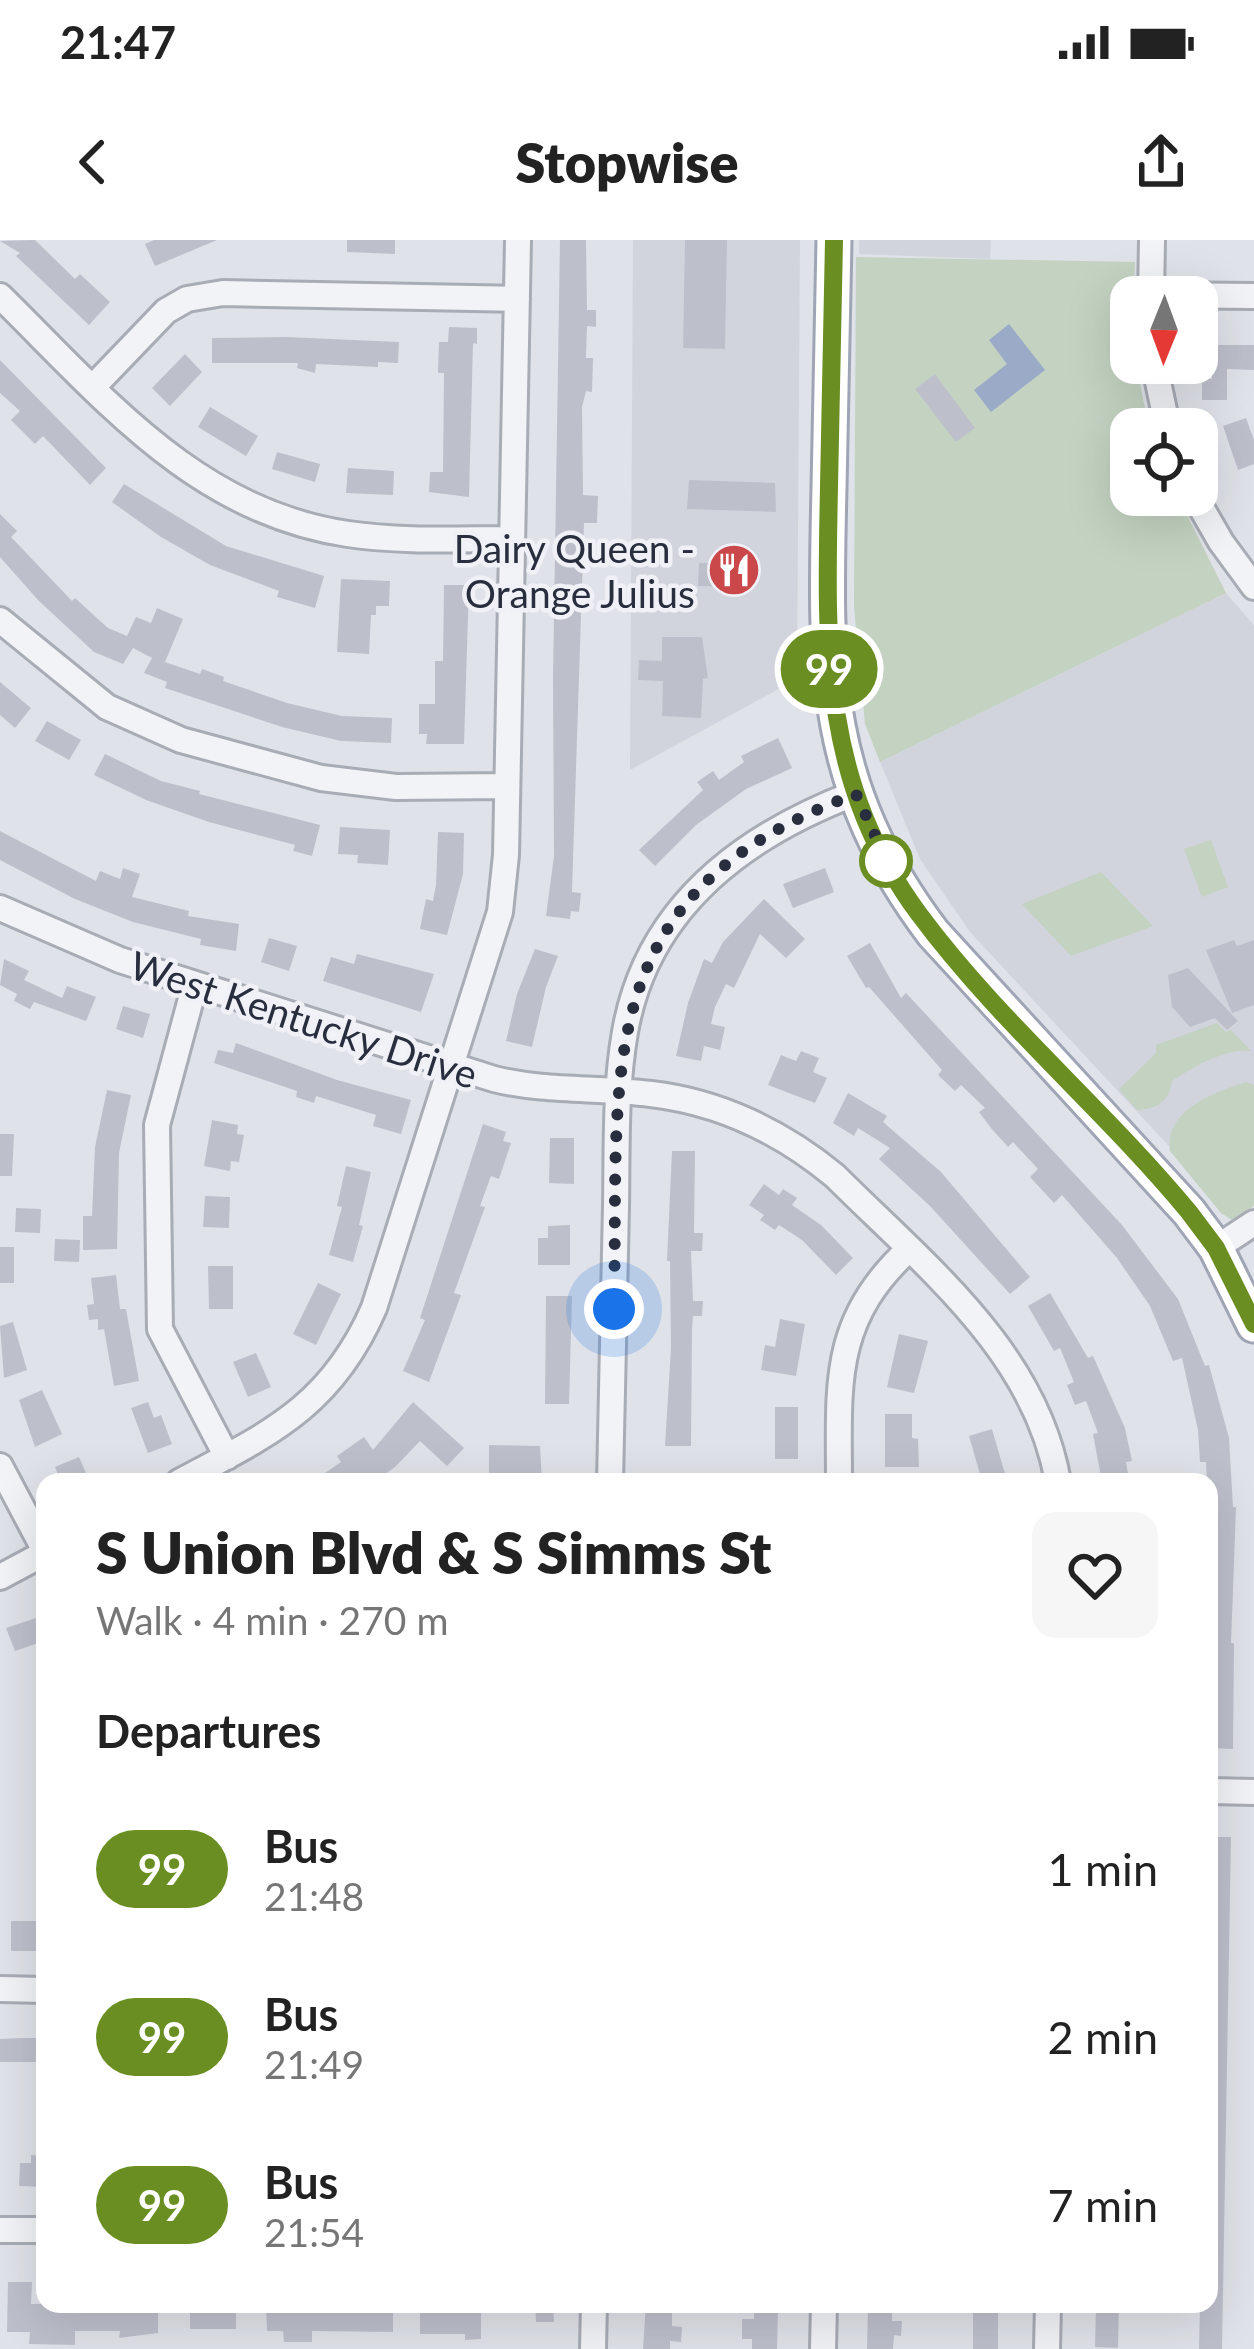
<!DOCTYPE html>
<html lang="en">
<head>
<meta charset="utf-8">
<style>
	:root { --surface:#fff; --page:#f6f6f6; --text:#222; --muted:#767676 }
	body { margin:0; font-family:Lato,sans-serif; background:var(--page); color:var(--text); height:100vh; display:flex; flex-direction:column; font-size:45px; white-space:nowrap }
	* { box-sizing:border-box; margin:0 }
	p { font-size:39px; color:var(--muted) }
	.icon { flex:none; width:66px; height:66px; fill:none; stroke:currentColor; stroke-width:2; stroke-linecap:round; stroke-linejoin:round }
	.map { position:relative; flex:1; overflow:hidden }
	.details { position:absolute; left:36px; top:1233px; width:1182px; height:840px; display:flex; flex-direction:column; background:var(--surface); border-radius:24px; box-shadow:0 12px 48px #0002 }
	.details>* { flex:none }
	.badge { padding:0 24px; border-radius:39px; font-size:42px; line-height:78px }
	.needle { width:78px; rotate:181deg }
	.fabs { position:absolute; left:1110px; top:36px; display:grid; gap:24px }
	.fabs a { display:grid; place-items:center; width:108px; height:108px; border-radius:24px; background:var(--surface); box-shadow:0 12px 48px #0002; font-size:60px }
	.you { position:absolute; width:60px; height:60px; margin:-30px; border:9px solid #fff; border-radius:50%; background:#1a73e8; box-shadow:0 0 0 18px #1a73e833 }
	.map>.badge { position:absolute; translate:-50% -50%; box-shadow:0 0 0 6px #fff }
	h2 { padding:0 60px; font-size:45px; line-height:108px }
	.round { display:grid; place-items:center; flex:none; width:126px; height:126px; border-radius:24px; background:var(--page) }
	.head { display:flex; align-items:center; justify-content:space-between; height:204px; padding:0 60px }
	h1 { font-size:57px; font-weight:800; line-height:90px }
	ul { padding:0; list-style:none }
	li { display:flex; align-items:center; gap:36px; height:168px; padding:0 60px }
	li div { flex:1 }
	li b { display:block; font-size:45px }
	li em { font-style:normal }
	li .badge { min-width:132px; font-weight:700; text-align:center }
	.status { display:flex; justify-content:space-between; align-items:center; height:84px; padding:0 60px; background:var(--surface); direction:ltr }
	.status svg { height:33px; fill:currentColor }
	header { display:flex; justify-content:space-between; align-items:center; height:156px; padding:0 60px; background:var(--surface); font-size:54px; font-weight:800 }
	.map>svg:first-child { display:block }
	.built { fill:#d2d4dd }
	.green { fill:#c3d2c1 }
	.water { fill:#9babc7 }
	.building { fill:#bdc0cb }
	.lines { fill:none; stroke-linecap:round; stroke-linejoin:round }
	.minor-casing { stroke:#a8acb5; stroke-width:30 }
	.major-casing { stroke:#9fa5b4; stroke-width:39 }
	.minor { stroke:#f2f3f7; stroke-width:24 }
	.major { stroke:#fff; stroke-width:33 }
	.line-casing { stroke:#fff; stroke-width:27 }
	.line { stroke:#6b8e23; stroke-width:18 }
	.walk { stroke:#292e3f; stroke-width:12; stroke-dasharray:0 21.6 }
	.stop-dot { fill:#fff; stroke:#6b8e23; stroke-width:6 }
	.labels { text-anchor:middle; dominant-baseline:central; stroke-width:9; stroke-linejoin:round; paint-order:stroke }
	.poi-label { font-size:39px; fill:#292e3f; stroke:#eff1f6; text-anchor:end }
	.street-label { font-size:39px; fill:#292e3f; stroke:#eff1f6 }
</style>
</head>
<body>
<div class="status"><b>21:47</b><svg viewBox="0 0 49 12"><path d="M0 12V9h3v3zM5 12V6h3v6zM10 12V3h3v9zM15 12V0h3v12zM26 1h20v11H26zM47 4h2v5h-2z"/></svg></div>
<header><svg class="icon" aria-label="back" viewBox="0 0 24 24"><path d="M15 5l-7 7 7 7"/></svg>Stopwise<svg class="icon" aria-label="share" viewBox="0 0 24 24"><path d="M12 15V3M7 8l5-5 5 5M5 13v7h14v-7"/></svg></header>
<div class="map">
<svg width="1254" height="2109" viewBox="0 0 1254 2109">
	<rect width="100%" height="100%" fill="#dfe2e8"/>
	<path class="built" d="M633,0h167l-3,439 -167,91z
		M859,0h132l-1,19 -131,-5z
		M1226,353l28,32v579l-74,-46 -210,-226 -50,-73 -40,-97z"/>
	<path class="green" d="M856,17l279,5 -4,101h5l13,66h-18v66h46l49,98 -346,169 -15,-38 -11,-117z
		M1211,600l17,47 -26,10 -18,-48z
		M1101,632l52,54 -82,30 -49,-52z
		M1217,783l9,9 5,-2 20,21c-26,-3 -58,16 -79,30 -3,21 -15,28 -35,29l-18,-21 37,-36v-8z
		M1246,842l8,3v121l-22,14 -11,-7 -51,-62c-5,-42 44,-58 76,-69z"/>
	<path class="water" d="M1009,84l36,46 -54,42 -17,-22 33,-26 -18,-24z"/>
	<path class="building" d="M35,0l40,39 5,-5 30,28 -21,23 -73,-69 4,-3 -20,-12z
		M154,0h63l-62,26 -10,-22z
		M347,0h48v14l-48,-2z
		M560,0h26l1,70h9v17l-9,-1 -1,32h7l-1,34 -6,-1 -4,16 1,88 15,1 -1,27h-13l-12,369 9,1 -2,19 -8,-1 -1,8 -24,-3 8,-60 -1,-178z
		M685,0h42l-2,109 -42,-1z
		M449,87l28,1v16l-4,-1 -4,154 -40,-5 1,-20h13l1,-99h-6l1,-31h9z
		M286,97l113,5 -1,21 -20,-1v5l-62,-3 -1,9 -18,-5 1,-5h-86v-25z
		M1211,105h43v25l-27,-1v31h-25v-21h10z
		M185,114l17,18 -32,34 -18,-18z
		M0,120l106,108 -16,17 -47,-49 -8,8 -24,-24 9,-9 -20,-18z
		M935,134l40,54 -19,14 -41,-53z
		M210,167l48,29 -12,20 -48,-29z
		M1246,178l8,22v24l-16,6 -15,-44z
		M277,212l43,12 -5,18 -43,-13z
		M348,228l46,3 -1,24 -47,-2z
		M689,240l86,3 1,29 -89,-3z
		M124,244l102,62 98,30 -9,32 -38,-11 2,-6 -69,-26 -49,-28 -49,-35z
		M0,274l17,17 -6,6 61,64 3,-3 33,30 19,8 9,-19 15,6 6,-15 26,11 -18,43 35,12 2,-5 22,8 -1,4 64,22 55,13 50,2 -1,25 -50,-2 -59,-14 -117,-39 2,-6 -23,-9 8,-15 -19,-10 -10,16 -29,-12 -55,-51 -39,-44z
		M699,323l56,1v23l-57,-1z
		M341,339l49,2 -1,25h-13v9h-5l-2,39 -32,-2z
		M444,345h25l-5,159h-38l1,-10h-8v-30h16v-43h8z
		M662,397h40l6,41 -5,1 -2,39 -39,-2 1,-35 -25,-1 1,-20 23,1z
		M0,442l31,26 -16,20 -15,-13z
		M47,481l34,19 -12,20 -34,-19z
		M778,498l14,30 -46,21 -50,36 -41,41 -16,-16 64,-60 -6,-8 16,-11 6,9 25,-18 -3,-6z
		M105,514l56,27 39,10 -1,3 121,31 -8,31 -19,-5 2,-6 -86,-23 -63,-22 -52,-25z
		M340,587l50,3 -2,35 -31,-2 1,-8 -20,-1z
		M0,591l96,50 4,-10 20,8 3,-11 17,6 -8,23 57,14 -1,5 51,8 -3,27 -36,-6 1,-6 -68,-17 -58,-23 -75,-39z
		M438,592l26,1 -1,41 -16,61 -27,-6 6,-30 7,2 3,-16z
		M825,628l9,24 -41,16 -10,-24z
		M764,659l41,40 -19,19 -26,-24 -26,54 -8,-4 -11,23 -4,17 14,3 -5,23 -16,-4 -3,15 -25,-5 12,-53 16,-44 8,4 11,-21z
		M269,698l28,8 -8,25 -28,-9z
		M1234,700l3,6 17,-6v65l-22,8 -26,-63z
		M870,703l31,55 5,-5 216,232 56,74 27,67 4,-1 20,73 4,69h3l-5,136h3l-1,106 -24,-1 2,-264 -4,-2 -1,-20h-6l-2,-32 -16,-72 -9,3 -23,-55 -33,-48 -55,-63 -8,8 -24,-26 8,-8 -25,-27 -5,5 -17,-19 -12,-16 6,-4 -24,-23 -6,6 -17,-16 4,-5 -73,-83 -3,1 -19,-32z
		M535,709l23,7 -12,31 -14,60 -26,-6 11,-47z
		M357,714l77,20 -13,38 -98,-31 8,-24 23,7z
		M4,719l25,12 -5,9 38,18 5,-12 29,11 -10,24 -52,-19 -4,7 -16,-8 3,-7 -17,-9z
		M1188,728l50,53 -11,9 -12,-12 -25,9 -18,-20 -4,-32z
		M123,766l27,8 -7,24 -27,-9z
		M236,803l101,37 74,20 -10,34 -28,-8 3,-11 -60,-19 -2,7 -18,-6 1,-6 -83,-28 4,-13 15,3z
		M801,811l18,7 -6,14 14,6 -12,25 -47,-18 13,-30 15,6z
		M107,850l24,5 -12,58 -2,96 -34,1v-34h9l3,-69z
		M848,853l39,23 -4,6 58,50 89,105 -20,17 -80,-88 -51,-47 11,-11 -32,-20 -4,8 -21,-13z
		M212,880l26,5 -1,9 7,1 -5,27 -8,-1 -1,10 -26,-5z
		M483,884l23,8 -3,9 8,2 -12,36 -8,-3 -11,30 5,1 -31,86 7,2 -32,87 -26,-11 22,-51 -5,-2z
		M0,894h14l-2,42h-12z
		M550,898h24v46l-25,-1z
		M672,911h23l-1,82h9l-1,18h-11l2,50h10l-1,15h-9l-1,14 -1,116h-26l6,-98 -1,-87h-3z
		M346,926l25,6 -12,53 4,1 -10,36 -24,-7 13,-48 -5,-1z
		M764,944l15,11 4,-6 14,9 -5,7 29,20 32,33 -17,17 -34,-35 -23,-15 -4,5 -15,-10 4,-5 -15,-10z
		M205,956l25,1 -1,31 -26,-1z
		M16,968l25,1 -1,24 -25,-1z
		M570,985v40h-32v-27h10v-12z
		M55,999l25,1 -1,22 -25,-1z
		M0,1007h14v36h-14z
		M208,1026h25v43h-24z
		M116,1035l4,34h6l13,72 -25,5 -10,-57 -6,1v-11l-9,1 -2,-15 7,-1 -3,-26z
		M318,1043l23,11 -25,51 -23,-11z
		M1050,1053l38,65 5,-2 32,72 7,33 -6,1 3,18 -27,2 -9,-48 5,-1 -12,-32 -11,4 -8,-20 7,-3 -14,-34 -6,3 -26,-45z
		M546,1056h26l-3,108h-24z
		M780,1079l25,5 -9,52 -35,-6 4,-25 10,2z
		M13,1082l14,48 -23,8 -4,-52z
		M899,1094l29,7 -14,52 -27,-6z
		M256,1113l15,34 -23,10 -15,-35z
		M42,1150l20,44 -27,13 -16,-47z
		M148,1162l6,16 7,-3 11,29 -24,9 -17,-45z
		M413,1162l51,46 -17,18 -27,-25 -25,26 -21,15h-62l29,-20 -4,-6 27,-19 9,13z
		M775,1167h23v52h-23z
		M885,1174h27v24l6,1 1,28h-34z
		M992,1189l13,45 -23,7 -13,-45z
		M489,1205l51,1 2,36h-53z
		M79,1217l11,25h-29l-6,-15z
		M36,1378l8,23 -29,10 -9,-23z
		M1209,1597h22l-9,512h-23l1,-45h9z
		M11,1681h33v30h-33z
		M21,1798h24v24h-45v-23z
		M31,1915l14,1v31l-26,-1 1,-23h11z
		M8,2042h24l-1,22h127v29l-39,5 1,-7h-45v14l-46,-1 1,-12h-23z
		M190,2064h46v25h-46z
		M266,2064h127v28l-81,-1v11h-28l-1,-11h-16z
		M420,2064l61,2v33l-16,1v-6h-45z
		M535,2064h18l1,18h-18z
		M646,2064h26v22l10,1 -1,15 -11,-1v8h-27z
		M973,2064h25v45h-25z
		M1096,2064h23l-1,44 -23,-1z
		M868,2067l24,1v13h10l-1,15 -7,-1 -1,14h-26z
		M754,2069l24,1 -1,39h-25v-10h-10v-20h12z"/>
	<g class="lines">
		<g class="minor-casing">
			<path id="minor" d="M1151,55l103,1
				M0,56c103,101 196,216 348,238 54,8 109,5 164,5
				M1151,57l1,-57
				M1154,123l14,66
				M93,147l73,-76 21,-12 36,-6 294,6
				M1194,255l27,47 33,45
				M0,380l107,87 74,33 140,38 75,9 110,-1
				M0,668l120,52 374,119c52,13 103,8 157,15 68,8 131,38 184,82 89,89 201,176 223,306
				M195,744l-38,141 3,204 67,128
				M1216,1008l38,-25
				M0,1226l45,85
				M179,1242c90,-48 152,-75 195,-174l126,-396 6,-57 12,-615
				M610,1242c2,-92 4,-184 6,-276 1,-58 -1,-117 9,-174 22,-126 120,-197 231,-239
				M839,1242c0,-97 -8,-161 69,-232
				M0,1337l45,-24
				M1209,1551l45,1
				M0,1749l45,1
				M0,1990h45
				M593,2109l1,-45
				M823,2109l1,-45
				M1047,2109l1,-45"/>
		</g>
		<g class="major-casing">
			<path id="major" d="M834,0c-2,83 -3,165 -5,248 -4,178 -9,295 104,445l256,279 27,36 38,77"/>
		</g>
		<use href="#minor" class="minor"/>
		<use href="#major" class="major"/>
	</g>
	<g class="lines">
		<g class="line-casing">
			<path id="line" d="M834,0c-1,82 -3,164 -5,246 -3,158 -9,294 90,428 80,108 185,195 270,298l27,36 38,76"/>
		</g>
		<use href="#line" class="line"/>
		<path class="walk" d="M614,1069c5,-242 -27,-415 242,-515l34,74 -4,-7"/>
	</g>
	<defs>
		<g id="restaurant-disc" transform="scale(2.7)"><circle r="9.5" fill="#ca474a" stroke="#eff1f6"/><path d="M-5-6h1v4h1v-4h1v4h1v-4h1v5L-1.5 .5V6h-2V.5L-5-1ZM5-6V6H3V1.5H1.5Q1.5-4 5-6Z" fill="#fff"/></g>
	</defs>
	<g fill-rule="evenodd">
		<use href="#restaurant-disc" x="734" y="330"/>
	</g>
	<circle class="stop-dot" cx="886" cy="621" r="24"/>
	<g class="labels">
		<g class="poi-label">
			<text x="695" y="308">Dairy Queen -<tspan x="695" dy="45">Orange Julius</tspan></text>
		</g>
		<g class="street-label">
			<text transform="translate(304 779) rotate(18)">West Kentucky Drive</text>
		</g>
	</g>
</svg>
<div class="fabs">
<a><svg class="needle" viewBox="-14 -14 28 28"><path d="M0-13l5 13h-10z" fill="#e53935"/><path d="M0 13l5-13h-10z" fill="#767676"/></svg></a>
<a><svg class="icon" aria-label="locate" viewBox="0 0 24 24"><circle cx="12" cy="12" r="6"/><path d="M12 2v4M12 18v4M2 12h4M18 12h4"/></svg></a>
</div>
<div class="you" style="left:614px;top:1069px"></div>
<b class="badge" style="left:829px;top:429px;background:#6b8e23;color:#fff">99</b>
<section class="details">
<div class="head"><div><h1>S Union Blvd &amp; S Simms St</h1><p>Walk · 4 min · 270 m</p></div><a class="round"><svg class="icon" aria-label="heart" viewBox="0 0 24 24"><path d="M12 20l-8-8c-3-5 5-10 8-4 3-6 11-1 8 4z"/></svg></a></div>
<h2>Departures</h2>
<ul>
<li><span class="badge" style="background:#6b8e23;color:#fff">99</span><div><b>Bus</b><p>21:48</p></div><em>1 min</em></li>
<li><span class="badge" style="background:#6b8e23;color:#fff">99</span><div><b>Bus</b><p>21:49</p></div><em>2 min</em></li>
<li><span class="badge" style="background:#6b8e23;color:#fff">99</span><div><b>Bus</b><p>21:54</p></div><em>7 min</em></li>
</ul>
</section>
</div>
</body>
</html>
